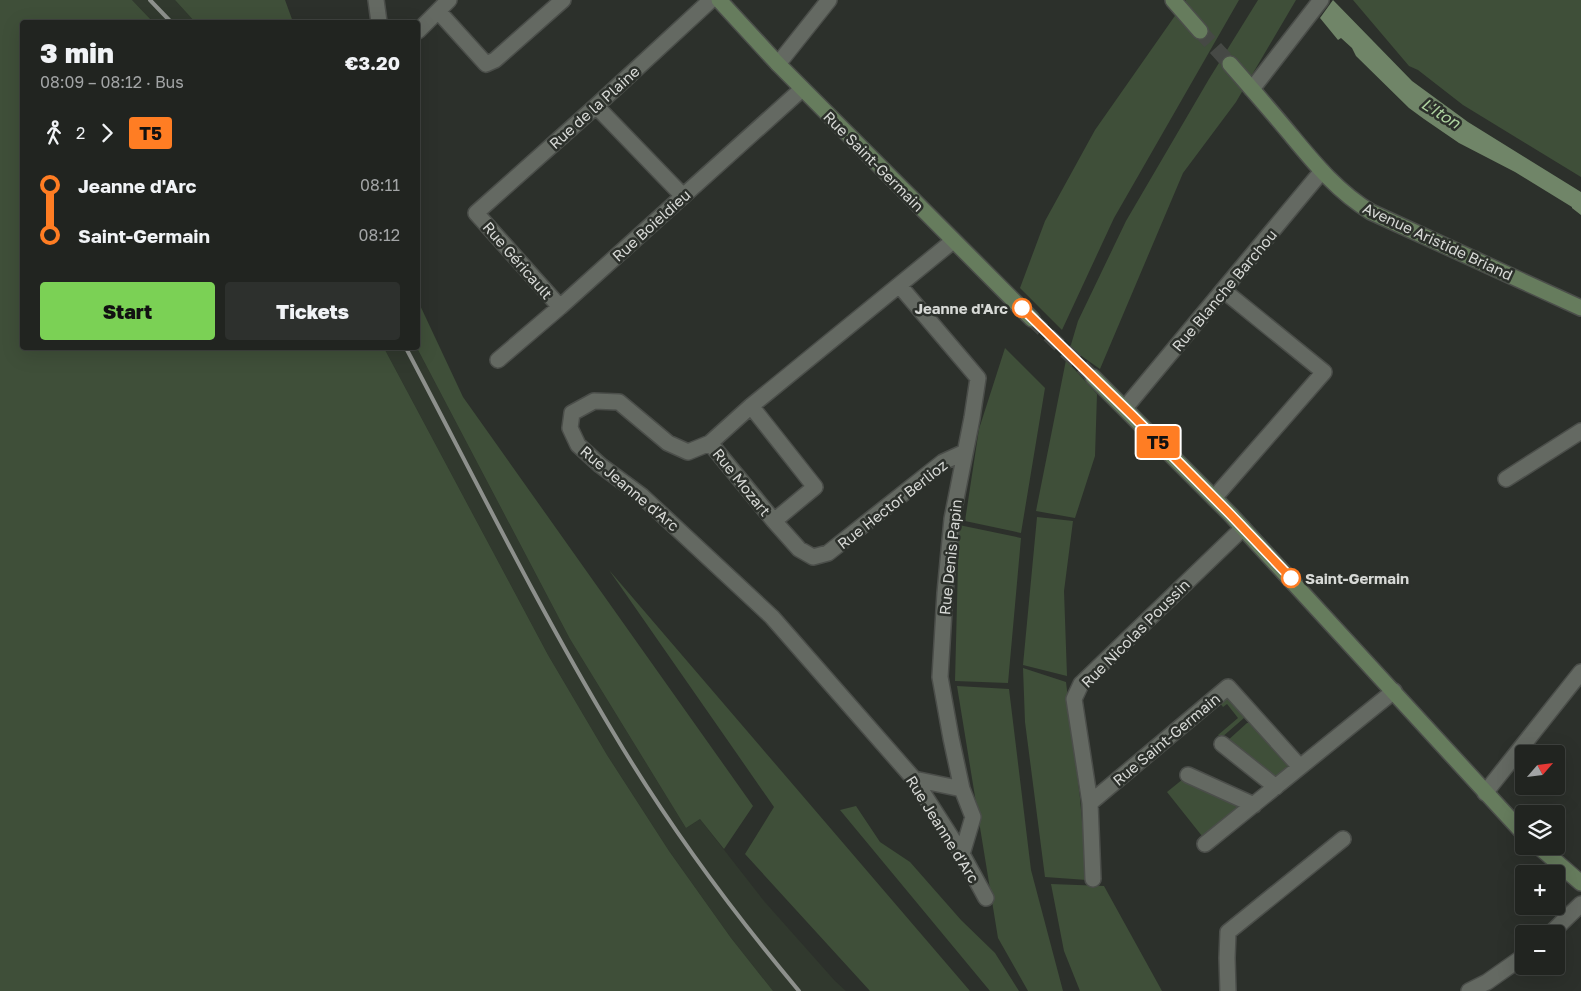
<!DOCTYPE html>
<html lang="en">
<head>
<meta charset="utf-8">
<style>
	:root { --surface:#212420; --page:#2d302d; --text:#f1f3f6; --muted:#a2a4a5; --line:#3e413e; --accent:#7bd155 }
	body { margin:0; font-family:"Golos Text",sans-serif; background:var(--page); color:var(--text); height:100vh; display:flex; flex-direction:column; font-size:19px; white-space:nowrap }
	* { box-sizing:border-box; margin:0 }
	p { font-size:16px; color:var(--muted) }
	.icon { flex:none; width:28px; height:28px; fill:none; stroke:currentColor; stroke-width:2; stroke-linecap:round; stroke-linejoin:round }
	.map { position:relative; flex:1; overflow:hidden }
	.drawer { position:absolute; left:20px; top:20px; width:400px; height:330px; display:flex; flex-direction:column; background:var(--surface); border-radius:5px; box-shadow:0 5px 20px #0002,0 0 0 1px var(--line) }
	.drawer>* { flex:none }
	.badge { padding:0 10px; border-radius:4px; font-size:18px; line-height:32px }
	.needle { width:32px; rotate:62deg }
	.fabs { position:absolute; left:1515px; top:745px; display:grid; gap:10px }
	.fabs a { display:grid; place-items:center; width:50px; height:50px; border-radius:5px; background:var(--surface); box-shadow:0 5px 20px #0002,0 0 0 1px var(--line); font-size:25px }
	.map>.badge { position:absolute; translate:-50% -50%; box-shadow:0 0 0 2px #fff }
	.legs { display:flex; align-items:center; gap:8px; height:55px; padding:0 20px; font-size:16px }
	.legs p { margin-inline-start:auto }
	.summary { display:flex; align-items:center; justify-content:space-between; height:85px; padding:0 20px }
	h1 { font-size:28px; font-weight:800; line-height:38px }
	.action { display:flex; gap:10px; margin-top:auto; padding:10px 20px }
	.action a { flex:1; height:58px; border-radius:5px; background:var(--accent); color:#111; font-size:20px; font-weight:800; line-height:58px; text-align:center }
	.action a+a { background:var(--page); color:var(--text) }
	ul { padding:0 20px; list-style:none }
	li { display:flex; align-items:center; gap:18px; height:50px; font-size:19px }
	li i { display:grid; place-items:center; width:8px; height:100%; margin:0 6px; background:currentColor }
	li i::after { content:''; width:12px; height:12px; margin:-6px; border:4px solid; border-radius:50%; background:var(--surface) }
	li p { margin-inline-start:auto }
	li:first-child i { background:linear-gradient(#0000 50%,currentColor 0) }
	li:last-child i { background:linear-gradient(currentColor 50%,#0000 0) }
	.map>svg:first-child { display:block }
	.built { fill:#31392e }
	.green { fill:#3f4f39 }
	.water { fill:#708568 }
	.lines { fill:none; stroke-linecap:round; stroke-linejoin:round }
	.secondary-tunnel { stroke:#464945; stroke-width:15; stroke-dasharray:15 8; stroke-linecap:butt }
	.street-casing { stroke:#4b4e4a; stroke-width:18 }
	.secondary-casing { stroke:#4b4e4a; stroke-width:18 }
	.street { stroke:#646962; stroke-width:15 }
	.secondary { stroke:#667c5d; stroke-width:15 }
	.rail { stroke:#8d908c; stroke-width:4 }
	.line-1-casing { stroke:#fff; stroke-width:11 }
	.line-1 { stroke:#ff7d23; stroke-width:8 }
	.stop-1-dot { fill:#fff; stroke:#ff7d23; stroke-width:2.5 }
	.labels { text-anchor:middle; dominant-baseline:central; stroke-width:5; stroke-linejoin:round; paint-order:stroke }
	.street-label { font-size:15px; fill:#d7d9d6; stroke:#2c302b }
	.stop-label { font-size:15px; font-weight:bold; fill:#d7d9d6; stroke:#2c302b; text-anchor:end }
	.water-label { font-size:16px; font-style:italic; fill:#aed3a0; stroke:#2c302b }
</style>
</head>
<body>
<div class="map">
<svg width="1581" height="991" viewBox="0 0 1581 991">
	<rect width="100%" height="100%" fill="#2c302b"/>
	<path class="built" d="M132,0h43l20,22h-42z
		M384,348h33l153,291 116,189 14,-9 64,82 71,80 11,10h-73l-42,-53 -62,-87 -62,-96 -59,-100z"/>
	<path class="green" d="M0,0h132l21,22h-131v326h362l164,307 59,100 62,96 62,87 42,53h-773z
		M175,0h110l8,22h-98z
		M1186,0h53l-125,218 -52,112 -42,-42 25,-67 50,-91z
		M1258,0h38l-60,102 -53,71 -83,196 -30,-21 8,-27 48,-100 83,-142z
		M1353,0h228v177l-118,-72 -45,-35 -9,-4z
		M418,301l45,96 290,409 -29,43 -24,-30 -14,9 -116,-189 -153,-291z
		M1005,348l40,40 -24,145 -56,-12 14,-92z
		M1066,360l31,34 -2,62 -20,62 -39,-7z
		M1037,517l36,4 -9,70 3,85 -44,-11z
		M959,525l62,13 -13,145 -53,-2z
		M609,570l361,421h-100l-125,-137 29,-47z
		M1023,668l43,14 14,116 7,82 -42,-3 -20,-155z
		M957,686l52,3 22,181 32,121h-35l-30,-53z
		M1226,698l4,1 15,16 -1,3 -23,20 -3,-3 20,-17 -11,-14 -4,3 -3,-4z
		M1247,723h5l36,41 1,3 -17,13 -46,-38z
		M1183,779l56,25v3l-37,29 -35,-44z
		M856,806l24,36 30,20 51,58 34,33 24,38h-29l-150,-181z
		M1051,884l53,2 58,105h-82l-16,-40z"/>
	<path class="water" d="M1333,0l79,81 56,41 113,70v23l-9,-7v-1l-57,-35 -56,-29 -35,-24 -15,-11 -53,-52 -4,-8 -11,-10 -3,2 -18,-22z"/>
	<g class="lines">
		<path class="secondary-tunnel" d="M1200,31l30,33
			M1032,319l61,58"/>
		<g class="street-casing">
			<path id="street" d="M376,0l3,22
				M438,11l48,53 9,-4 68,-60
				M418,31l31,-31
				M778,64l51,-64
				M1252,89l69,-89
				M596,106l87,90
				M953,241l-202,165 -41,37 -22,9 -20,-9 -49,-41 -25,-1 -22,12 -2,15 8,17 22,20 42,31 130,121 142,162 48,75 24,44
				M899,285l79,93 -6,40 -20,101 -7,74 -5,84 11,61 11,51 11,28 -11,37
				M560,307l-84,-94 120,-107 115,-106
				M498,360l62,-53 242,-218
				M751,406l64,81 -41,34
				M1125,408l197,-237
				M710,443l64,78 25,28 14,8 15,-4 115,-91 22,-10
				M1506,479l75,-48
				M1214,498l110,-126 -101,-82
				M1222,744l54,43
				M1188,775l66,30
				M914,779l48,10
				M1485,793l96,-121
				M1090,803l138,-116 72,80
				M1205,844l189,-153
				M1093,879l-3,-76 -16,-104 7,-15 162,-156
				M1550,934l31,-30
				M1228,991l-1,-33 1,-26 115,-93
				M1469,991l18,-9 37,-26"/>
		</g>
		<g class="secondary-casing">
			<path id="secondary" d="M719,0l59,64 254,255
				M1173,0l27,31
				M1230,64c21,24 41,47 61,71 24,29 47,57 80,77l210,96
				M1093,377l137,137 294,320
				M1538,846l43,37"/>
		</g>
		<use href="#street" class="street"/>
		<use href="#secondary" class="secondary"/>
		<path class="rail" d="M150,0l21,22
			M406,348c68,129 132,259 207,384 54,91 118,178 186,259"/>
	</g>
	<g class="lines">
		<g class="line-1-casing">
			<path id="line-1" d="M1022,308l111,108 97,98 61,64"/>
		</g>
		<use href="#line-1" class="line-1"/>
	</g>
	<g class="stop-1-dot">
		<circle cx="1022" cy="308" r="9"/>
		<circle cx="1291" cy="578" r="9"/>
	</g>
	<g class="labels">
		<g class="street-label">
			<text transform="translate(594 107) rotate(-42)">Rue de la Plaine</text>
			<text transform="translate(874 161) rotate(45)">Rue Saint-Germain</text>
			<text transform="translate(651 225) rotate(-42)">Rue Boieldieu</text>
			<text transform="translate(1438 241) rotate(25)">Avenue Aristide Briand</text>
			<text transform="translate(518 260) rotate(49)">Rue Géricault</text>
			<text transform="translate(1224 290) rotate(-50)">Rue Blanche Barchou</text>
			<text transform="translate(742 482) rotate(51)">Rue Mozart</text>
			<text transform="translate(630 488) rotate(40)">Rue Jeanne d'Arc</text>
			<text transform="translate(892 504) rotate(-38)">Rue Hector Berlioz</text>
			<text transform="translate(950 557) rotate(-84)">Rue Denis Papin</text>
			<text transform="translate(1135 633) rotate(-45)">Rue Nicolas Poussin</text>
			<text transform="translate(1166 739) rotate(-40)">Rue Saint-Germain</text>
			<text transform="translate(943 829) rotate(58)">Rue Jeanne d'Arc</text>
		</g>
		<g class="stop-label">
			<text x="1008" y="308">Jeanne d'Arc</text>
			<text x="1305" y="578" text-anchor="start">Saint-Germain</text>
		</g>
		<g class="water-label">
			<text transform="translate(1441 113) rotate(32)">L'Iton</text>
		</g>
	</g>
</svg>
<div class="fabs">
<a><svg class="needle" viewBox="-14 -14 28 28"><path d="M0-13l5 13h-10z" fill="#e53935"/><path d="M0 13l5-13h-10z" fill="#a2a4a5"/></svg></a>
<a><svg class="icon" aria-label="layers" viewBox="0 0 24 24"><path d="M12 4l9 5-9 5-9-5zM3 14l9 5 9-5"/></svg></a>
<a>+</a>
<a>−</a>
</div>
<b class="badge" style="left:1158px;top:442px;background:#ff7d23;color:#111">T5</b>
<section class="drawer">
<div class="summary"><div><h1>3 min</h1><p>08:09 – 08:12 · Bus</p></div><b>€3.20</b></div>
<div class="legs"><svg class="icon" aria-label="walk" viewBox="0 0 24 24"><circle cx="13" cy="4" r="2"/><path d="M13 8l-2 6 4 7M11 14l-3 7M7 12l3-4h3l4 4"/></svg>2<svg class="icon" aria-label="forward" viewBox="0 0 24 24"><path d="M9 5l7 7-7 7"/></svg><b class="badge" style="background:#ff7d23;color:#111">T5</b></div>
<ul>
<li><i style="color:#ff7d23"></i><b>Jeanne d'Arc</b><p>08:11</p></li>
<li><i style="color:#ff7d23"></i><b>Saint-Germain</b><p>08:12</p></li>
</ul>
<div class="action"><a>Start</a><a>Tickets</a></div>
</section>
</div>
</body>
</html>
